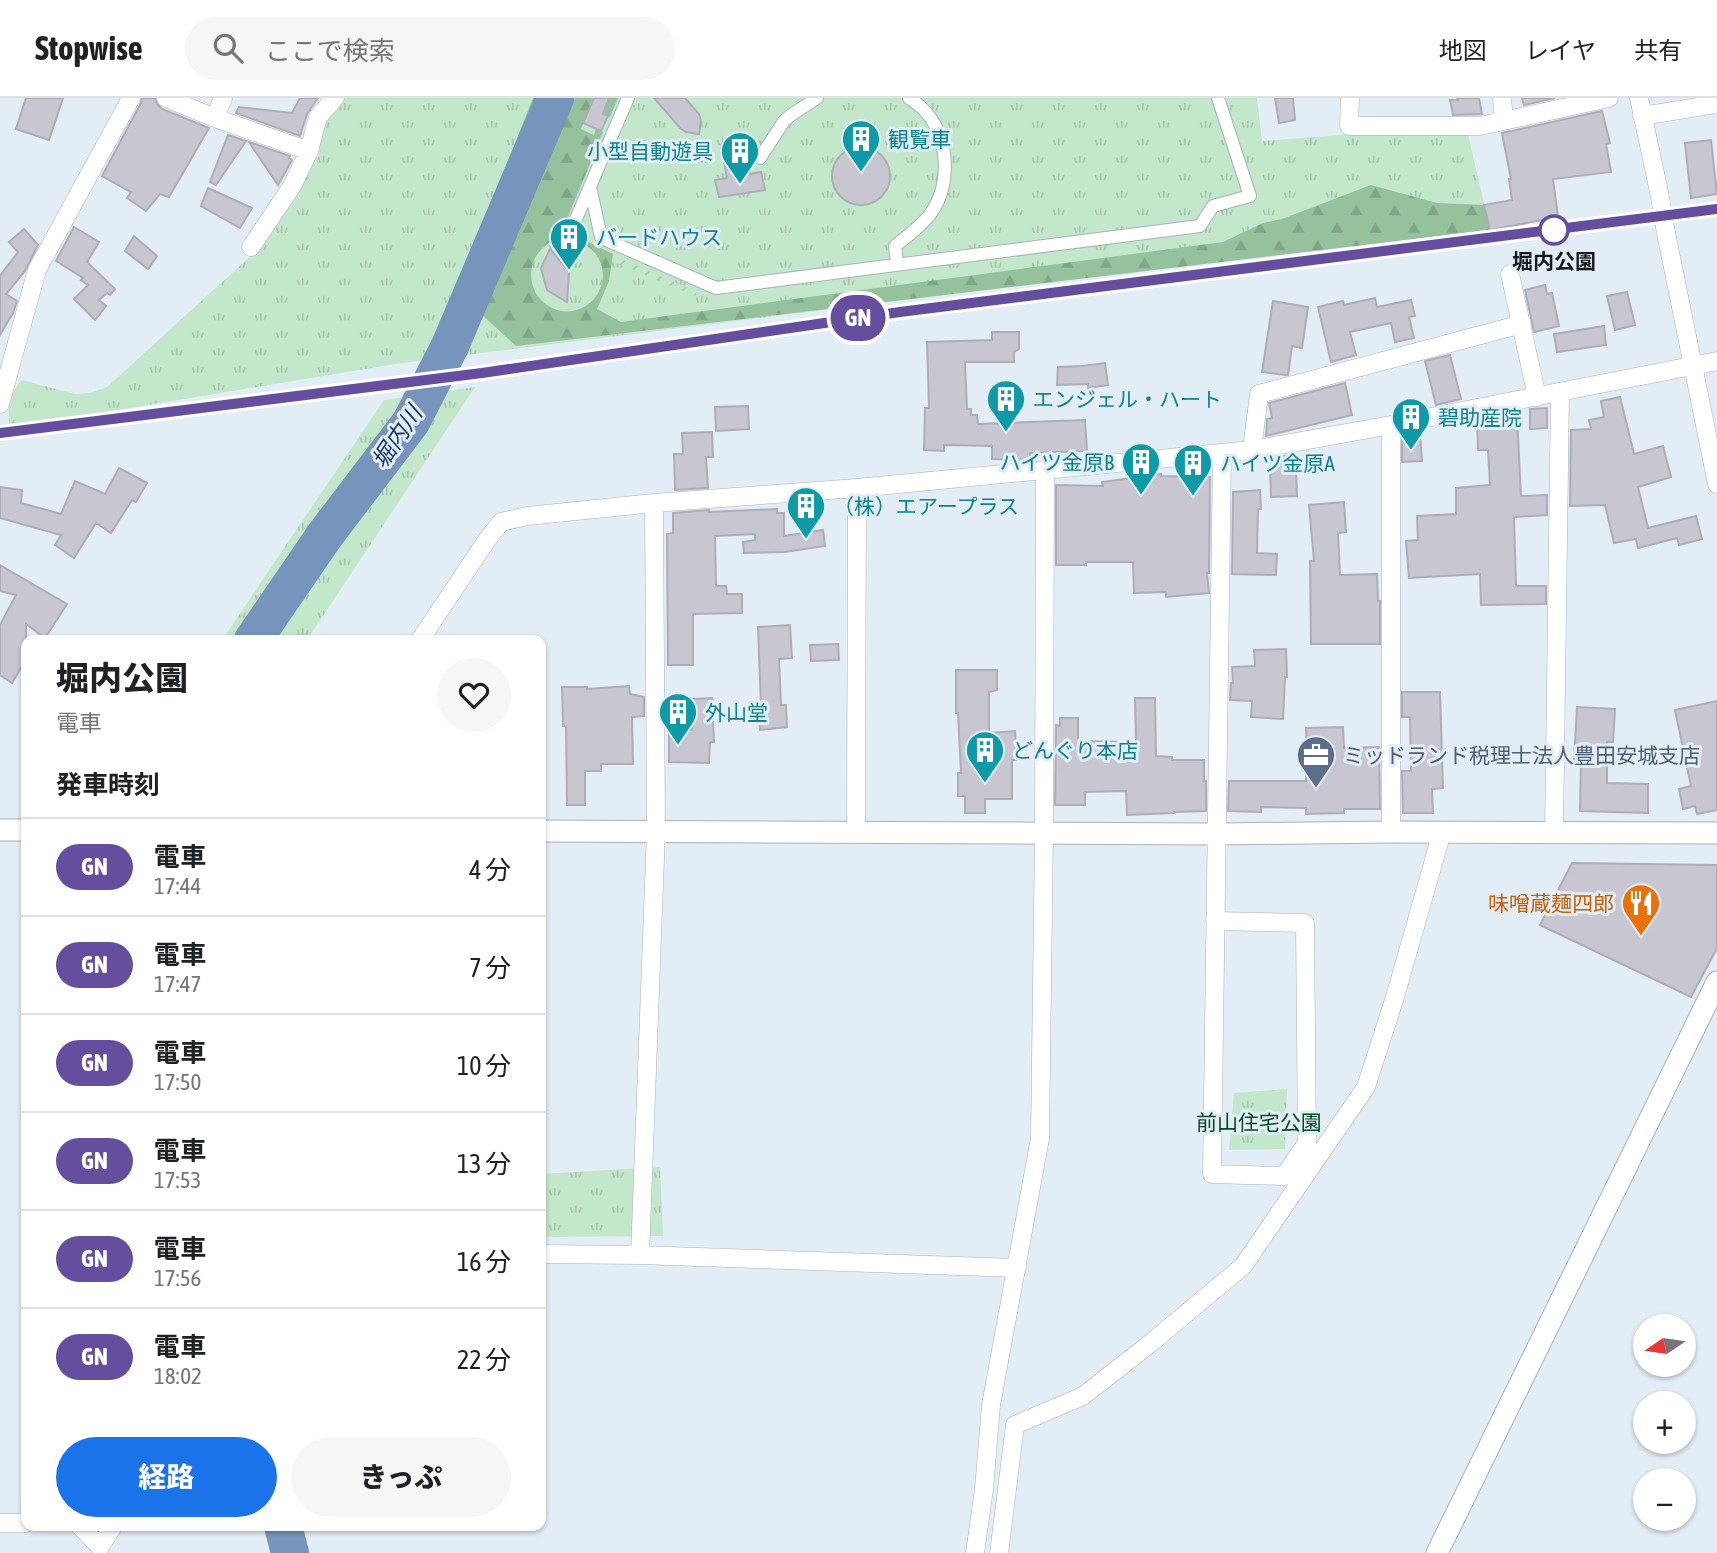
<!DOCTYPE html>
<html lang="ja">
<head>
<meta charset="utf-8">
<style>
	:root { --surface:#fff; --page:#f6f6f6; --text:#202124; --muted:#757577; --line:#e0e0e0; --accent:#1a73e8 }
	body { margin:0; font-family:"Asap Condensed","Noto Sans JP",sans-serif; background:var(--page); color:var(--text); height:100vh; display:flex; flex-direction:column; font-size:26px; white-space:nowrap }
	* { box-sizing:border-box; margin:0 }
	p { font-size:23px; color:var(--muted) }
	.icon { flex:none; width:38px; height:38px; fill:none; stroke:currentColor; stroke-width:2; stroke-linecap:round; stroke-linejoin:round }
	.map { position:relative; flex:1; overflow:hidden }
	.details { position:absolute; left:21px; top:537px; width:525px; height:896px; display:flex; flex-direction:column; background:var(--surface); border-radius:14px; box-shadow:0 2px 5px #0004 }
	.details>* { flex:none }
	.badge { padding:0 14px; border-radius:23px; font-size:24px; line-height:46px }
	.needle { width:46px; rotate:257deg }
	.buttons { position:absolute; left:1633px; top:1216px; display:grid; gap:14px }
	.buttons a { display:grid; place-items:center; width:63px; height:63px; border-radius:50%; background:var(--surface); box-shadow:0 2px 5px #0004; font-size:35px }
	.map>.badge { position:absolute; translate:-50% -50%; box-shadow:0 0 0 4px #fff }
	h2 { padding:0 35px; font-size:26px; line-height:63px }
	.round { display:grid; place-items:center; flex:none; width:74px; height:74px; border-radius:37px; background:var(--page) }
	.overview { display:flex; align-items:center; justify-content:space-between; height:119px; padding:0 35px }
	h1 { font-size:33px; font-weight:800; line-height:52px }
	.cta { display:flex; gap:14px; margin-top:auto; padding:14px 35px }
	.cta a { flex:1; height:80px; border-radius:42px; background:var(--accent); color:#fff; font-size:28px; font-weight:800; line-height:80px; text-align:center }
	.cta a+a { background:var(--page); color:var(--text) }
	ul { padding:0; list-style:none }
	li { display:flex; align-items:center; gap:21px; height:98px; padding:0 35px; border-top:2px solid var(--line) }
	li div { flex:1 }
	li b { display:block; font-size:26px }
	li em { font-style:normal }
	li .badge { min-width:77px; font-weight:700; text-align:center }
	header { display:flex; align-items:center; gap:42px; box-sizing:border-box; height:98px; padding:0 35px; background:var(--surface); border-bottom:2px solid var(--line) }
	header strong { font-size:33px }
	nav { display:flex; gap:38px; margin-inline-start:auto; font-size:24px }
	.search { width:490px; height:63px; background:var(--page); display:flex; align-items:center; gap:18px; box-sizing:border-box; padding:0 24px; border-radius:38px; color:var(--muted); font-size:26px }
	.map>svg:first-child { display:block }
	.grass { fill:url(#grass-tufts) }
	.forest { fill:url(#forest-firs) }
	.garden { fill:url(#garden-furrows) }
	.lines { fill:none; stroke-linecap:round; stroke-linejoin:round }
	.river { stroke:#7794bd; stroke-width:38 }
	.building { fill:#c8c6d1; stroke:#aeadb7; stroke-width:2 }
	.pedestrian-casing { stroke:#a8b1b9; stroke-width:14 }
	.minor-casing { stroke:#a8b1b9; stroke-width:19 }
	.tertiary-casing { stroke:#a8b1b9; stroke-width:23 }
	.pedestrian { stroke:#fff; stroke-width:12 }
	.minor { stroke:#fff; stroke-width:18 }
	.tertiary { stroke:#fff; stroke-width:21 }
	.rail-casing { stroke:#41464a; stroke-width:8 }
	.rail { stroke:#e3edf5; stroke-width:5; stroke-dasharray:16; stroke-linecap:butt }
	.line-casing { stroke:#fff; stroke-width:16 }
	.line { stroke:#654e9e; stroke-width:10 }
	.stop-dot { fill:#fff; stroke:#654e9e; stroke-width:3.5 }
	.labels { text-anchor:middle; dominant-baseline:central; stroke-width:6; stroke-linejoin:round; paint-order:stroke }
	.culture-label { font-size:21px; fill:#0d838f; stroke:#e3edf5; text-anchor:start }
	.stop-label { font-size:21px; font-weight:bold; fill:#15181b; stroke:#e3edf5 }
	.service-label { font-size:21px; fill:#4e5e75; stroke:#e3edf5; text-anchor:start }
	.food-label { font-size:21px; fill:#c56008; stroke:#e3edf5; text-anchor:end }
	.park-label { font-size:21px; fill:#004c20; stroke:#e3edf5 }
	.water-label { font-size:23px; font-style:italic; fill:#0f3669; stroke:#e3edf5 }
</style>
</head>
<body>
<header>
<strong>Stopwise</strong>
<div class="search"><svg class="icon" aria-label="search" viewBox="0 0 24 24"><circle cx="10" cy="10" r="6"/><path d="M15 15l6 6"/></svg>ここで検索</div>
<nav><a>地図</a><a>レイヤ</a><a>共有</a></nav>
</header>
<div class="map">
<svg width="1717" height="1455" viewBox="0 0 1717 1455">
	<defs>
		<pattern id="grass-tufts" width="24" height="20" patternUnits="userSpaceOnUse" patternTransform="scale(1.75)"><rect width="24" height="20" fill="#c3e7ca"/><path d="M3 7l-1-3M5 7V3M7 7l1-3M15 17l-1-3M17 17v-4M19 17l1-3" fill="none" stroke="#a7c5ad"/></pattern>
		<pattern id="forest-firs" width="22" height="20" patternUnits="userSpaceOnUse" patternTransform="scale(1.75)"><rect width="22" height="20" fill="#95c19d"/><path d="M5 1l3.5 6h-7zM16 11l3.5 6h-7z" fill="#80a587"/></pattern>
		<pattern id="garden-furrows" width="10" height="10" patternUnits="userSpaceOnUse" patternTransform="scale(1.75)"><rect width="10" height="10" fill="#c3e7ca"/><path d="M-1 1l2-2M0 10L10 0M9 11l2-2" fill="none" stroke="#a7c5ad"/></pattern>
	</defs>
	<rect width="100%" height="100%" fill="#e3edf5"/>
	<path class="grass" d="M339,0h918l5,43 90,-7 115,-4 23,100 -93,8 -1002,126 -385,64c-3,-24 -2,-28 11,-48l54,14 15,-1 17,-6 147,-134 65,-99 1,-35z
		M475,289l-168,253h-85l162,-240z
		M1287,991l-2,60 -56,1 5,-57z
		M660,1069l3,69 -122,1v-63z"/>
	<path class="forest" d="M533,0h85l-8,19 -7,-3 2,-5 -14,-5 -10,25 13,6 2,-6 7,3c-10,24 -19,47 -29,70 -4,9 -7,21 -13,29 -8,10 -20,16 -26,27 -5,10 -5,21 -1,31 3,8 10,15 18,19 43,19 76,-45 25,-68l1,-3 35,17 -4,27 -12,28 24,13 602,-80 40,-19 19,-4 89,-34 66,18 47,2 6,25 -974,116 -60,-55z"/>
	<path class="garden" d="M617,159l80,35 -2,4 -81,-34z"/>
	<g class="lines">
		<path class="river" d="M253,542l72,-105 86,-113 39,-76 105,-248
			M283,1428l7,27"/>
	</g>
	<path class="building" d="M26,0h37l-14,42 -33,-11z
		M142,0h13l2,6 5,5 47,19 -40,69 -9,-3 -14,17 -19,-13 4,-6 -29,-16 39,-73z
		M300,0h18l-11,16 -7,22 -64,-23 3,-6 53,6z
		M594,0h15l-6,16 5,2 -7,15 -18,-8z
		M654,0h31l14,16 2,7 -2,13 -13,-2 -5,-3z
		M1275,0h18l2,22 -16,3z
		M1457,0h22l3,16 -29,1 -3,-15h8z
		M1522,0h33l-31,7z
		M1602,13l8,32 -4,1 5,28 -58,7 5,38 -68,13 -6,-25 28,-5 -3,-21h2l-9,-46z
		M228,37l18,6 -30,44 -6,-3z
		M744,42l6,34 11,-2 4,18 -46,7 -4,-17 12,-2 -6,-33z
		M1711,42l6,54 -26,4 -6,-55z
		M249,44l41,14 -1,2 3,2 -14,25z
		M832 78a29 29 0 1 1 58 0a29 29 0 1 1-58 0Z
		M208,90l44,20 -12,20 -39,-22z
		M74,129l25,15 -12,20 28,27 -5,6 -3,-2 -8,7 7,6 -11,14 -21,-21 14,-14 -7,-5 2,-2 -27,-17z
		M24,131l14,16 -13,26 -19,23 11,7 -4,12 -13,22v-59l18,-24 -9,-10z
		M134,138l23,20 -9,13 -23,-18z
		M550,151l19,23 -2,30 -20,-12 -6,-22z
		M1545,187l2,9 5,-1 7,33 -25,6 -9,-42z
		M1627,194l8,33 -20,5 -8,-34z
		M1375,200l2,9 34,-7 4,16 -6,1 5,21 -19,4 -4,-19 -41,9 6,23 -25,7 -13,-55 25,-6 1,4z
		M1273,203l35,6 -6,41 -10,-2 -4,29h-3l-23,-3z
		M1604,228l2,19 -49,7 -3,-18z
		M992,234h27v17l-5,3v10h-49l2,47h4v6h6l1,9 107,-4 2,31 -57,2v7l-38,-1v-13l-48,-1v6l-20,-1 1,-42h4l-2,-66 65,-2z
		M1450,257l11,44 -25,6 -11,-44z
		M1105,265l3,22 -20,3v-4l-31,1 1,-18 24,-1z
		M1345,285l7,32 -86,21 1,-17 5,-1 -3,-15z
		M1620,299l14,57 29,-8 8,31 -33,10 10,41 48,-12 6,23 -23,6 -2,-7 -39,10 -2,-9 -22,4 -9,-38 -35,1 1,-76 20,-1 -2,-9 15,-3 -3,-16z
		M748,308l1,23 -33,2 -1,-24z
		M1547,310v20l-17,1v-20z
		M1517,318l4,80 26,-1v20l-33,2 2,69h30v18l-65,1 -1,-31 -71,4 -3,-37 12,-1 -1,-24 39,-2v-26l34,-3 -2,-35h-10l-1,-30z
		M712,334l1,25h-7l2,31 -33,2 -1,-36h9l-1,-21z
		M1420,336l2,27 -20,1v-22l7,-5z
		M1285,358l1,12 10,-1 1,29 -26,1 -1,-29h3l-2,-10z
		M119,370l28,15 -11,19 -4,-2 -21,33 -15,-10 -22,35 -19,-13 6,-10 -61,-17v-31l22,3 -1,13 40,11 14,-33 30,13z
		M1161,376v2l49,1 -1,96h-2l2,20 -43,4v-5l-32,1 -1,-31h-47v3h-30v-80l47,1 -1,-4z
		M1260,392l1,19h-3l-1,44 20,1 -1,21 -44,-1 1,-82z
		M1344,404l2,30 -8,1 2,42 37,-1 1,27h2v43h-69l-1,-83h4l-5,-56z
		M777,411v4h7v23l39,-6 2,16 -40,6 -41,1 -1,-11 12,-2v-6l-40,2 1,50h10l1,8h15v19l-49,1v51h-25l-1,-131 6,-1v-20l36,-3v2z
		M0,467l67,39 -22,34 -19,-14v35l-14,24 -12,-8v-50l16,-30 -16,-4z
		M790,527l2,33 -13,1 2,46h5l1,22 -27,3 -2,-23h3l-3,-80z
		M838,546l1,16 -28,1 -1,-16z
		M1286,551l1,28h-2l-2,42 -32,-2 1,-16 -22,-1 1,-17h2l-1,-16 23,-1 -1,-16z
		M956,572h41v20l-8,2v41l26,-2 2,29h-5v39h-27v14h-20v-17h-7v-23h3l-3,-60h-2z
		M629,588l1,8 14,3v19l-12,1 1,47h-32v7h-16v34h-18l-1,-79h-3l-1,-39h25v2z
		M1402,594h38l3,96 -11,1 1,24h-30l-1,-42h9l-1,-54h-8z
		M712,600l2,44h-4l-1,21 -40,-1v-32h23l-1,-31z
		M1135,600h20l1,58 16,1v3h32v21h2v30l-32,1v1l-47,2 -1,-24 -41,1v13h-30l1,-80 4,1v-8h18v23l58,1z
		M1717,603v109l-20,4 -2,-8 -12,3 -4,-20 12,-3 -16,-76z
		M1577,609l38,2 -2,33h-6v41l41,1v29l-68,-2 1,-51h-7z
		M1343,629l1,21 35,-1 1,62h-36v4l-38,1v-6l-45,-1v5l-33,-1 1,-30h77v-4h2l-2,-49z
		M1572,765l145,2v83l-26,49 -151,-72z"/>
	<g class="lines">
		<g class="pedestrian-casing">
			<path id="pedestrian" d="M760,60l24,-37 7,-6 26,-17
				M590,89l11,50
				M570,135l58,-135
				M604,141l112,49 484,-62 13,-20 37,-10 -32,-98
				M897,165l-2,-17c10,-8 29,-22 36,-33 21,-30 18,-79 -9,-105 -4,-4 -9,-7 -13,-10"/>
		</g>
		<g class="minor-casing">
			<path id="minor" d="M166,0l49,20 94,33
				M1350,0l-1,28h131l129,-28
				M1502,0l2,23
				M1639,0l20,94 7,41 51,251
				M1642,18l75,-12
				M215,20l8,-20
				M251,149l41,-61 17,-35 9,-34 17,-19
				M1510,176l27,123
				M0,306l37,-134 94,-172
				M1252,352l7,-56 263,-70
				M420,542l67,-100 14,-18 26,-6 127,-13 203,-15 395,-38 139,-25 326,-64
				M856,734l1,-344
				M1391,734v-407
				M1554,735l6,-441
				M1215,823l90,2 2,220 -23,33 -72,-2 10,-720
				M541,1156l99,1 377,13
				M640,1157l16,-424 -2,-328
				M0,1425h26
				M80,1428l20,21 13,-21
				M975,1455l9,-64 7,-84 49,-267 4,-305 1,-363
				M999,1455l16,-128 68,-29 69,-54 91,-76 123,-179 29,-90 47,-165"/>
		</g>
		<g class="tertiary-casing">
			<path id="tertiary" d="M0,732h26
				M541,733l676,3 174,-2 326,1
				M1437,1455l280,-571"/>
		</g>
		<use href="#pedestrian" class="pedestrian"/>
		<use href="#minor" class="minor"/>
		<use href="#tertiary" class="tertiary"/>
		<g class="rail-casing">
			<path id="rail" d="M0,335l483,-60 417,-62 817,-102"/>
		</g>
		<use href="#rail" class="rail"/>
	</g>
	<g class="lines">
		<g class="line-casing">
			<path id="line" d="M0,335l482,-60 418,-61 817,-103"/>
		</g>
		<use href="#line" class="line"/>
	</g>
	<defs>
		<g id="building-pin" transform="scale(2.0125)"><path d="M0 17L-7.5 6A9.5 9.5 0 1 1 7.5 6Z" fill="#0f9aa8" stroke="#e3edf5"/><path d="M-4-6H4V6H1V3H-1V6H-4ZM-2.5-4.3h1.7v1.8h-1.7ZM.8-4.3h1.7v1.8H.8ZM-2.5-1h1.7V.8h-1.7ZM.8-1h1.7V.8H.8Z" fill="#fff"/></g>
		<g id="office-pin" transform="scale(2.0125)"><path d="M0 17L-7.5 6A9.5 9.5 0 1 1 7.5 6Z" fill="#5c6f8a" stroke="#e3edf5"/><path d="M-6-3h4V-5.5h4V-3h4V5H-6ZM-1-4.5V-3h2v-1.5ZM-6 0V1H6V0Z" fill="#fff"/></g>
		<g id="restaurant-pin" transform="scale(2.0125)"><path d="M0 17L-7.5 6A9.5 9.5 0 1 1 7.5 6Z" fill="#e8710a" stroke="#e3edf5"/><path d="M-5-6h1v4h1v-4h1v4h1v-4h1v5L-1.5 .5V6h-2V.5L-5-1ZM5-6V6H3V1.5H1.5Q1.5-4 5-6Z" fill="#fff"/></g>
	</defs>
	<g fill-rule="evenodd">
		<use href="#building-pin" x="861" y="41"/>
		<use href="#building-pin" x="740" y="53"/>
		<use href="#building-pin" x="569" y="139"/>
		<use href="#building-pin" x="1006" y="301"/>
		<use href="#building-pin" x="1411" y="319"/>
		<use href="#building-pin" x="1141" y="364"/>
		<use href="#building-pin" x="1193" y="365"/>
		<use href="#building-pin" x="806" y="408"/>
		<use href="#building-pin" x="678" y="614"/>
		<use href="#building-pin" x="985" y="652"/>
		<use href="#office-pin" x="1316" y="657"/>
		<use href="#restaurant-pin" x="1641" y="805"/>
	</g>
	<circle class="stop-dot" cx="1554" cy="132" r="14"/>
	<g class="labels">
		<g class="culture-label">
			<text x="888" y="41">観覧車</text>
			<text x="713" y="53" text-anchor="end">小型自動遊具</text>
			<text x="596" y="139">バードハウス</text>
			<text x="1033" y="301">エンジェル・ハート</text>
			<text x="1438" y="319">碧助産院</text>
			<text x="1114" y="364" text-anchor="end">ハイツ金原B</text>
			<text x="1220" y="365">ハイツ金原A</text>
			<text x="833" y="408">（株）エアープラス</text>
			<text x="705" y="614">外山堂</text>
			<text x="1012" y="652">どんぐり本店</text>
		</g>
		<g class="stop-label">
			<text x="1554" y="163">堀内公園</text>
		</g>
		<g class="service-label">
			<text x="1343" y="657">ミッドランド税理士法人豊田安城支店</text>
		</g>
		<g class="food-label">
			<text x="1614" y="805">味噌蔵麺四郎</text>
		</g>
		<g class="park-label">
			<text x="1259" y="1024">前山住宅公園</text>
		</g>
		<g class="water-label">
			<text transform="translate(397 339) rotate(-56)">堀内川</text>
		</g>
	</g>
</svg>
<div class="buttons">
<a><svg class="needle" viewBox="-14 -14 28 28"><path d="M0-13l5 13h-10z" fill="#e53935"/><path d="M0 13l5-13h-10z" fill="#757577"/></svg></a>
<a>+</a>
<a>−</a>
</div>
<b class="badge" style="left:858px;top:220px;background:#654e9e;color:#fff">GN</b>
<section class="details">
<div class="overview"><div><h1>堀内公園</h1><p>電車</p></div><a class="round"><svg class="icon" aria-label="heart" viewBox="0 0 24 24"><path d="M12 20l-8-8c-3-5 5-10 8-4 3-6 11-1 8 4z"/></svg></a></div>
<h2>発車時刻</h2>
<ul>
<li><span class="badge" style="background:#654e9e;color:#fff">GN</span><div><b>電車</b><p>17:44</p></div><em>4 分</em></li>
<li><span class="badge" style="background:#654e9e;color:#fff">GN</span><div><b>電車</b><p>17:47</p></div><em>7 分</em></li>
<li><span class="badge" style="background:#654e9e;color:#fff">GN</span><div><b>電車</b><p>17:50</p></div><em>10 分</em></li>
<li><span class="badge" style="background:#654e9e;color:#fff">GN</span><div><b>電車</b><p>17:53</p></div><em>13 分</em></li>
<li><span class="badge" style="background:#654e9e;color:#fff">GN</span><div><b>電車</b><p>17:56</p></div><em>16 分</em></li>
<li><span class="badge" style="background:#654e9e;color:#fff">GN</span><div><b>電車</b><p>18:02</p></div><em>22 分</em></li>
</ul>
<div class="cta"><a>経路</a><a>きっぷ</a></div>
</section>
</div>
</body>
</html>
